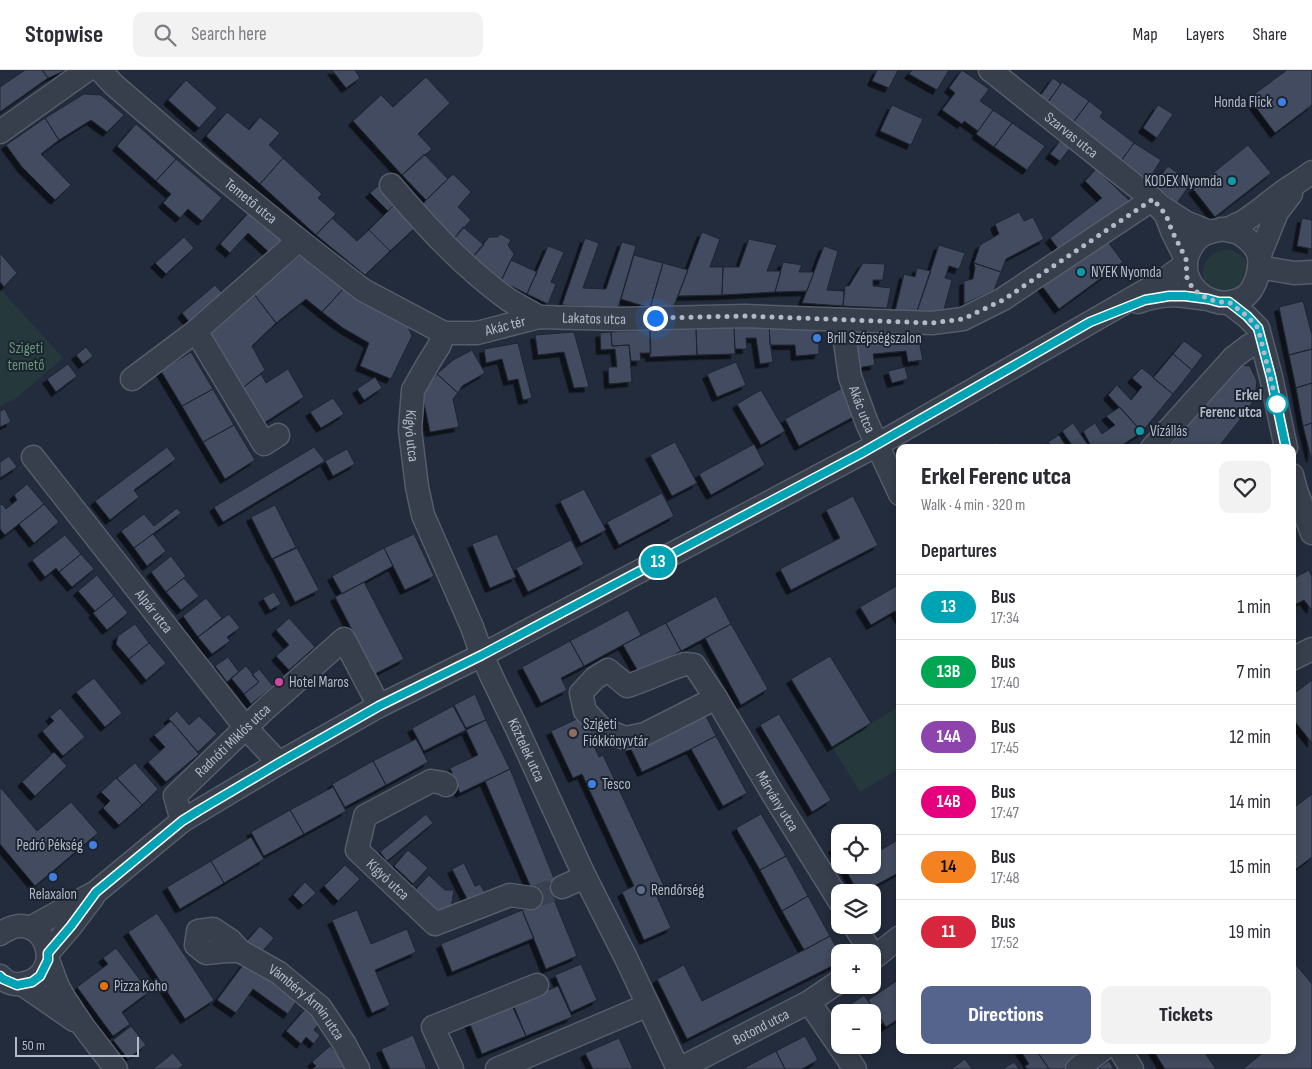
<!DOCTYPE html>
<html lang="en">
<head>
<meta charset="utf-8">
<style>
	:root { --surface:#fff; --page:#f2f2f3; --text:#2b2b33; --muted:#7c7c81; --line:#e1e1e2; --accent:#54648c }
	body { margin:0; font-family:"Sofia Sans Condensed",sans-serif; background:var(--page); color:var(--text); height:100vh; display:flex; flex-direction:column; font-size:19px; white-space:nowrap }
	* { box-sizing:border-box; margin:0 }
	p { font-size:16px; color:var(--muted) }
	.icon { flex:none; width:28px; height:28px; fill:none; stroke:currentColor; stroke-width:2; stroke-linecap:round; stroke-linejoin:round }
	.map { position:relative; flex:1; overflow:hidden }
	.panel { position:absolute; left:896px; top:374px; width:400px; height:610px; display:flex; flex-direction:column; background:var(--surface); border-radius:10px; box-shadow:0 2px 8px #0003 }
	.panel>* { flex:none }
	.badge { padding:0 10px; border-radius:16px; font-size:18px; line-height:32px }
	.controls { position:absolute; left:831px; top:754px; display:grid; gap:10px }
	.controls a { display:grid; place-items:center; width:50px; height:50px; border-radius:10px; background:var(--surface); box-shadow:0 2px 8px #0003; font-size:25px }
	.scale { position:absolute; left:15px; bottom:12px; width:124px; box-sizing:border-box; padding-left:5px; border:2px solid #b2b9c8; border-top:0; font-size:14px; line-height:18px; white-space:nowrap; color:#b2b9c8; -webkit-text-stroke:4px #1c2331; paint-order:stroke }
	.you { position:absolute; width:25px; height:25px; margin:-12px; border:4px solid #fff; border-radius:50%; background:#1a73e8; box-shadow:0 0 0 8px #1a73e833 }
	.map>.badge { position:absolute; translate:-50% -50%; box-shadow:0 0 0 2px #fff }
	h2 { padding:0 25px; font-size:19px; line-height:45px }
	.round { display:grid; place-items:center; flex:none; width:52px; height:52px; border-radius:10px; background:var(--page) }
	.overview { display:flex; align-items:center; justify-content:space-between; height:85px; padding:0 25px }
	h1 { font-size:24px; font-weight:800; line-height:38px }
	.button { display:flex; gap:10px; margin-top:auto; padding:10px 25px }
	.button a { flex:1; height:58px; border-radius:10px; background:var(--accent); color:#fff; font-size:20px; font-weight:800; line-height:58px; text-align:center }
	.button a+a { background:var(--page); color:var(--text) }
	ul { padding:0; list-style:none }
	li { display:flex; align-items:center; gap:15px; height:65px; padding:0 25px; border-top:1px solid var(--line) }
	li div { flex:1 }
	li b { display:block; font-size:19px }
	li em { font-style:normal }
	li .badge { min-width:55px; font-weight:700; text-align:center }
	header { display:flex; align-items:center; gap:30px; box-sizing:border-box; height:70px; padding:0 25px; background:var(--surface); border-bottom:1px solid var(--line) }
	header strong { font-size:24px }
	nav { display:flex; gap:28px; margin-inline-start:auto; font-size:18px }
	.search { width:350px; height:45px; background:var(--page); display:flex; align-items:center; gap:12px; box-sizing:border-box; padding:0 18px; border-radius:10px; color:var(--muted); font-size:19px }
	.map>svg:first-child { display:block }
	.green { fill:#25393d }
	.building { fill:#424b5e; stroke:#1e2533; filter:url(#shadow) }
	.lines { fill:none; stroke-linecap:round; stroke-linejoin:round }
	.minor-tunnel { stroke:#384151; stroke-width:22; stroke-dasharray:22 11; stroke-linecap:butt }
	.minor-casing { stroke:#555c6a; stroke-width:25 }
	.minor { stroke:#373e4c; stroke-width:22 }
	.line-casing { stroke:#fff; stroke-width:11 }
	.line { stroke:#00a3b4; stroke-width:8 }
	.walk { stroke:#b2b9c8; stroke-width:5; stroke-dasharray:0 9 }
	.shop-dot { fill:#3f7fe0; stroke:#1c2331; stroke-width:2 }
	.culture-dot { fill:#0f9aa8; stroke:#1c2331; stroke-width:2 }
	.stop-dot { fill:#fff; stroke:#00a3b4; stroke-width:2.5 }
	.hotel-dot { fill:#d1479c; stroke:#1c2331; stroke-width:2 }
	.education-dot { fill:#8d6e63; stroke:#1c2331; stroke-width:2 }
	.service-dot { fill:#5c6f8a; stroke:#1c2331; stroke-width:2 }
	.food-dot { fill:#e8710a; stroke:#1c2331; stroke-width:2 }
	.labels { text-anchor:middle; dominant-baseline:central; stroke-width:4; stroke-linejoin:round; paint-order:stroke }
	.poi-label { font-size:15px; fill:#b2b9c8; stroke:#1c2331; text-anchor:start }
	.street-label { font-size:15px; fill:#b2b9c8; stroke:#1c2331 }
	.park-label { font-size:15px; fill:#699978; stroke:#1c2331 }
	.stop-label { font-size:15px; font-weight:bold; fill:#b2b9c8; stroke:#1c2331; text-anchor:end }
</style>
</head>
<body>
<header>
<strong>Stopwise</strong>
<div class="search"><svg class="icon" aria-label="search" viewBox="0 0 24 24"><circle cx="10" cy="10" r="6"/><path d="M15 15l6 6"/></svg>Search here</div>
<nav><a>Map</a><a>Layers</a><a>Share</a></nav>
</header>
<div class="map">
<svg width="1312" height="999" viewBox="0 0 1312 999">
	<defs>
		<filter id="shadow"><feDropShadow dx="-4.5" dy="4.5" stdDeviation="0" flood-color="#0009"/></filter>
	</defs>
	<rect width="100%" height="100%" fill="#232c3c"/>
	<path class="green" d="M1227,179c12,3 19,8 23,20l-14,27 -29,-8c-10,-19 -2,-35 20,-39z
		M0,219l63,69 -48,41 -15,7z
		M900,636v62l-40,24 -28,-45z"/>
	<path class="building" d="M25,0h17l6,8 -48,34v-25z
		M42,0h24l-18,8z
		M332,0h23l5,8 -14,10z
		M877,0h21l-9,18 -17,-7z
		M912,0h37l-12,20 -28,-16z
		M962,0l27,19 -9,12 13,9 -15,21 -14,-10 -2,3 -20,-14 13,-17 -6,-5z
		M1287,0h25v35l-37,28 -26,-35z
		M426,7l24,26 -32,31 14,15 -30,26 -49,-54 28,-26 12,12z
		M1053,8l8,6 -15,21 -8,-6z
		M186,10l31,28 -18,20 -31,-28z
		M1062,12l27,19 -17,23 -26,-19z
		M84,24l17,1 23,20 -17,17 -16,-12 -32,20 -14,-22z
		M1089,31l14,11 -3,5 34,26 -13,18 -49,-37z
		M892,35l31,14 -12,26 -31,-14z
		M1158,35l15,9 -16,24 -14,-10z
		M993,40l19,13 -18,24 -18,-13z
		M227,42l22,18 11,-13 20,16 -11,12 14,13 -23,26 -54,-48z
		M45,48l14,22 -18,14 30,31 -16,15 -33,-33 -16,-22z
		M1012,53l33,23 -18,24 -33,-23z
		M136,54l40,35 -20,22 -39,-35z
		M1060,71l10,7 -10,13 -10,-7z
		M1134,73l27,17 -13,21 -27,-20z
		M1248,75l23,28 -56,44 -22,-28z
		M424,84l24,25 -22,21 -24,-25z
		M283,88l39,36 -4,4 18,16 -20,21 -56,-51z
		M176,89l46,39 -20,23 -14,-12 -8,9 -17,-15 8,-9 -15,-13z
		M1168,96l23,17 -14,20 -24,-18z
		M1096,99l35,33 -68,53 -13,-17 52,-40 -17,-17z
		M453,104l18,18 -13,15 13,13 -20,22 -30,-35 5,-7z
		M379,115l17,18 -8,8 -18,-18z
		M396,133l21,23 -27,25 -21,-21z
		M250,141l32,29 -11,14 -23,-21 -18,20 -10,-9z
		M1019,142l5,9 9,-4 11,22 -38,20 -5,13 -27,-9 6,-18 19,-11 -4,-10z
		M332,148l25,23 12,-11 21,21 -25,24 -49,-40z
		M1302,148l10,2v29l-15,-3z
		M463,157l21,18 -13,14 -20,-17z
		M702,162l18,7 -10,28h13l-1,28 -44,1z
		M501,164l10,6 -3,5 6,9 -13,27 -30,-22 18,-22h8z
		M1103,165l20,27 -64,47 -20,-27z
		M184,167l10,11 -28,26 -11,-11z
		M585,168l14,5 -16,45 23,1 16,-47 14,4 -18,62 -56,-3z
		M749,169l28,6 -10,26h14l-6,21 -53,3 1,-28h16z
		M939,175l26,8 -6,16 -10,-3 -4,12 7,2 -10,37 -26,-3z
		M548,176l16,6 -13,30 5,2 -8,20 -21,-10z
		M824,176l14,5 -11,39 17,1 -1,15 -41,-3z
		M0,183l17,20 -13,14 -4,-5z
		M302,184l43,33 -23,25 -16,-13 -30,24 -22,-29z
		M634,185l29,8 -13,45 -29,-9z
		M511,190l26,12 -10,22 -26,-13z
		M783,192l19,3 -3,7h15l-7,19 -32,1z
		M663,193l25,7 -15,38h-23z
		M863,193l22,1 -2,16h-10v6l18,2 -4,20 -44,-2 2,-20h4z
		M974,193l27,9 -7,18 -30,14v-23l9,-2 2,-11z
		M917,198l14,3 -15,43 -21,-3 9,-37 11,3z
		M215,215l9,10 -34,28 -8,-10z
		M345,217l62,37 5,12 -21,43 -31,-13 9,-23 -26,-15 -21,-16z
		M254,224l22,29 -24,23 13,24 -24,19 -32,-58z
		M1303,231l9,34v14l-23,6 -10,-48z
		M769,253l1,19 3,20 -13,2 -4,-26h-10l1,11h-12l-1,-24z
		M769,253l43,4 7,5v22l-23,2 -1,-11h-25z
		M734,255l1,29 -38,1 -1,-27z
		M696,258l1,27 -47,2v-27z
		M650,260l1,23h-11l1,8h-10l-2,-16 -17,1 -1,-14z
		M917,261l6,29 -15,2 -2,-11 -33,3 2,11 -18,3 -5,-30z
		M574,262l15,55 -15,1 -10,-36 -26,3 -3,-20z
		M611,262l1,14 17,-1 3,37 -23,2 -1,-17h9l-2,-18 -14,1 -1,-17z
		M1184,271l19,14 -11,15 -19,-16z
		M518,273l14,55 -9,2 -5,-21 -10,2 -6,-22 -16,4 -2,-14z
		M86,277l7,9 -10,8 -7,-9z
		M1312,279v34l-16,5 -7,-33z
		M472,280l13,23 -23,13 -4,7 -21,-19 16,-14z
		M191,282l22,37 -31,17 -21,-35z
		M1173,284l19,16 -19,24 -20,-16z
		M736,292l10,23 -29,12 -10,-23z
		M68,294l9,12 -21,16 -9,-13z
		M1239,295l11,1 7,15 -2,17 -8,13 -27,34h-8l3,3 -45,-1 58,-72z
		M905,297l3,12 -16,4 -4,-12z
		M1142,298l31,26 -31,38 -34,-37 9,-10 14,15 11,-13 -10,-9z
		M288,299l16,28 -43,28 -20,-36 20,-15 5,9z
		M437,304l21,19 -5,6 6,28 -29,5 -8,-39z
		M375,307l7,11 -18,12 -7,-11z
		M1312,313v40l-9,3 -7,-38z
		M842,318l15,27 -58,31 -14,-27z
		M213,319l21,36 -31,17 -21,-36z
		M761,320l24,41 -24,14 -24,-41z
		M333,328l11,16 -23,14 -11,-16z
		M1120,337l22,25 -24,16h-26l-9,-17 12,-8 7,11 13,-9 -9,-9z
		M5,339l6,13 -11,5v-16z
		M1073,353l17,25h-16l-12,-17z
		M1312,353v34l-1,1 -8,-32z
		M234,355l21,35 -30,19 -22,-37z
		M1059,365l8,13h-15l-4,-6z
		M675,372l22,41 -25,13 -22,-41z
		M997,372l4,6h-13z
		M754,374l11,21 -54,30 -12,-21z
		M167,377l9,12 -42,31 5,7 -29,23 -15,-19z
		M314,377l11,14 -102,61 -9,-15z
		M347,379l8,15 -22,12 -8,-15z
		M9,386l8,11 -17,11v-16z
		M27,414l17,20 -39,31 -5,-6v-24l2,-1 4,5 11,-9 -3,-5z
		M584,419l22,41 -25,13 -21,-42z
		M662,423l12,23 -55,29 -12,-23z
		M853,426l25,49 -87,45 -11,-21 60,-31 -14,-28z
		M44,434l15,18 -25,21 -15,-19z
		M275,435l21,42 -24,12 -21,-42z
		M177,438l4,5 -47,35 -13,-17 23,-17 10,12z
		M153,464l13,17 -19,15 -13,-18z
		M414,464l20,42 -29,14 -21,-42z
		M497,464l19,43 -26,11 -18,-44z
		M65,465l16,19 -22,18 -3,-4 -11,9 -13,-17z
		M571,470l13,24 -56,28 -12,-24z
		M297,478l22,42 -24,12 -22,-43z
		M384,478l9,18 -51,28 -10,-18z
		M81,484l13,15 -22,18 -13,-15z
		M171,486l15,20 -20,16 -15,-20z
		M1309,500l3,7v31l-1,1 -7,-9 -12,6v-32l4,3z
		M97,505l17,21 -19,15 -17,-20z
		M184,508l15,18 -18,14 -15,-18z
		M364,512l40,77 -29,15 -40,-77z
		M900,514v35l-5,-8 -24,14 -11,-18z
		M274,522l7,12 -11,6 -7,-12z
		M114,526l14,17 -21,17 -14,-17z
		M716,526l15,28 -50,27 -15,-28z
		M206,528l16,20 -24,19 -15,-21z
		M628,540l13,25 -57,31 -14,-25z
		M229,544l11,14 -13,9 3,4 -18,13 -14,-17z
		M289,548l26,29 -26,23 -13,-14 13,-11 -13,-15z
		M666,553l15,28 -42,22 -16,-28z
		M135,554l14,19 -20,16 -13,-15 2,-8z
		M731,554l37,65 -27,16 -36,-67z
		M570,571l14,25 -23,12 6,12 -26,13 -19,-36z
		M149,573l17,20 -20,17 -17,-21z
		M830,586l41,67 -39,24 -41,-68z
		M228,587l11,15 -12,10 -12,-16z
		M246,596l13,16 -15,12 -13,-16z
		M259,599l14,17 -22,18 -7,-10 15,-12 -7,-7z
		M94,608l28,35 -17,14 -29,-35z
		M1312,610v63l-20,-25v-23z
		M475,624l11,26 -20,8 -12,-23z
		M453,636l13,24 -42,21 -12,-23z
		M60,638l25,29 -22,19 -21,-25 12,-10 -4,-4z
		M177,641l12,14 10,-9 18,18 -19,18 -27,-31 -3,-2z
		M704,642l12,24 -25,13 -49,23 -12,-25z
		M779,644l52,86 -19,12 -52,-87z
		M581,647l18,40 4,-2 61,131 -10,4 17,38 -27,12 -22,-48 12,-6 -52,-112 -9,4 -22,-47z
		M486,650l24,49 -50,24 -10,-25 28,-13 -12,-25z
		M171,651l28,33 -33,28 -18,-20 17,-15 -11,-12z
		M716,666l31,57 -24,13 -32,-57z
		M416,669l12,23 -42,23 -13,-24z
		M54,682l13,14 -32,30 -13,-14z
		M373,691l13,24 -41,22 -13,-23z
		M135,693l23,26 -16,16 -25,-27z
		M510,699l45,112 -23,9 -47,-109z
		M116,708l26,27 -23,20 -16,-17 7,-7 -9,-9z
		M333,717l13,24 -42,23 -14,-24z
		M1,718l36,43 34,-29 27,31 -63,53 -35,-42v-55z
		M1312,724v63l-20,15v-63z
		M290,740l14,24 -40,22 -13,-24z
		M426,744l7,9 -46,38 -7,-9z
		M761,744l25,42 -26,14 -24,-42z
		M251,767l13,22 -40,24 -13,-22z
		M900,769v33l-37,20h-5l-15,-27h29v-12l1,1z
		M840,774v17l-7,-13z
		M408,780l20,18 -15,16 -19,-18z
		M786,786l22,40 -26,15 -22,-41z
		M211,791l13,22 -44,26 -13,-22z
		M464,793l11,23 5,-2 6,11 -17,8 -17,-34z
		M345,795l15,14 -22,22 -14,-15z
		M429,805l16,15h9l-3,18 -14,2 -21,-21z
		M305,812l11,11 -13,12 -10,-10z
		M543,816l6,12 4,-1 24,59 -31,13 -24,-59 18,-7 -5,-14z
		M808,826l22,40 -26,14 -22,-39z
		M357,840l14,34 36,-15 9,23 -41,18 15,35 -18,8 -40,-93z
		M522,840l12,28 -82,34 -11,-28z
		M157,843l57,87 -29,19 -57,-87z
		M260,856l14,12 -15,17 -14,-12z
		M830,866l10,18v8l-153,77 -30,-60 27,-14 18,36 102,-51z
		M116,878l33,44 -27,20 8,12 -17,12 -36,-49 31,-23 -5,-6z
		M1292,890l20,24v85h-69l23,-19h26z
		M246,891l52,38 -10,15 -35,-25 -17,24 -19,-13z
		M581,894l16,36 -26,12 -16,-37z
		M898,910l2,3v35l-14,9 -18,-27z
		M558,916l14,31 -46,19 -13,-32z
		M864,925l19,28 -11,7v-18h-32v6l-3,-4z
		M511,934l15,32 -44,18 -13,-32z
		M306,938l15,13 -7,9 6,5 -6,9 -8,-7 -5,7 -15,-13z
		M131,956l15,19 -18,14 -15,-19z
		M413,965l14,34h-37l-9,-20z
		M805,966l13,24 -16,9h-17l-9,-18z
		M619,968l14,31h-40l-8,-16z
		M330,976l13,14 -2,2 6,7h-35l4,-3 -4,-4z
		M1020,980h16l13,19h-22l-2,-3 4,-2z
		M1036,980h19l2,3 4,-3h31l-29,19h-14z
		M1153,980h50l13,19h-51z
		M776,981l9,18h-41v-1z
		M173,983l10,12 -5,4h-25z
		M965,989l7,10h-21z
		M1109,991l5,8h-17z
		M1014,992l5,7h-16z"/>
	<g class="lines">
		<path class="minor-tunnel" d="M531,828l31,-11"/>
		<g class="minor-casing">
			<g id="minor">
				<path id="s1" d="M100,0l14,15 95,82 90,73 -103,91 -64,48"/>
				<path id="s2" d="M990,0l172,137 23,15 25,10"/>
				<path d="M0,62l87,-62"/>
				<path d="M391,115c36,42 73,83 118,115 10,6 20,11 30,17"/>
				<path d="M1158,136l8,9 6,16 14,28"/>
				<path d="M1221,159c6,2 14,2 19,5 8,5 17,13 19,23 2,12 -3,29 -12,38 -7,6 -21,9 -29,7 -22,-4 -38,-26 -30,-48 3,-7 7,-14 13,-18 9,-6 20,-6 29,-8 4,-2 7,-4 11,-5 15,-9 28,-21 43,-32 9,-6 19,-12 28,-19"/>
				<path id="s3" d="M299,170l64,50 81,43h33l62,-16 80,2 126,-3 187,7 31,-4 40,-20 150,-100"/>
				<path d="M1259,187l18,-45 14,-18"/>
				<path d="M1259,197l35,6 18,-1"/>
				<path d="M1138,232c14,-5 32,-8 47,-6 8,1 16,2 23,3"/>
				<path d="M1229,233l18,14 11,11 13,49 15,71"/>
				<path id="s4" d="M842,250l8,57 17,46 33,71"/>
				<path d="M196,261l68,113 14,-9"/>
				<path id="s5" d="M444,263l-5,13 -10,16 -16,28 -3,40 7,57 6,28 49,112 10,28 8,18 28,58 67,146 41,81 52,111"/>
				<path d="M1152,378l81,-90 17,-13h12"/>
				<path id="s6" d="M33,387l213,271 33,35"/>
				<path d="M1292,405l4,15 16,43"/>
				<path d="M1292,589l20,-10"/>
				<path d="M685,594l9,1 22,33 -71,36 -20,4 -23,-9 -17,-18 -4,-18 14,-15 13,-8 19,16c20,-6 38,-16 58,-22z"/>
				<path id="s7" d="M716,628l55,93 69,111"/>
				<path id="s8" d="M446,715l-3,-2 -12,-2 -66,35 -8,34 78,74 75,-29 21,3"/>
				<path id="s9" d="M182,751l-7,-25 88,-85 81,-72 35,67"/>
				<path d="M562,817l23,-10"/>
				<path d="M854,855l17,27"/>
				<path d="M30,858l66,-36 86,-71 97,-58 100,-57 103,-51 395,-210 287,-165 22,-16"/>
				<path d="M213,859l18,12 9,10h-14l-20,2 -10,-8 2,-14z"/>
				<path d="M0,864c44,-31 68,39 25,49 -9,3 -19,0 -25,-7"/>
				<path id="s10" d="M240,881l39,22 41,34 24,36 14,26"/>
				<path d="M48,883l23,-27 22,-29"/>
				<path d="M872,889l28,-22"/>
				<path d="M48,890l10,27 7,12 18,27 33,43"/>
				<path d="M22,914l52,36"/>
				<path d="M809,932l46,67"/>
				<path d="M1120,980l12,19"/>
				<path d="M452,999l-19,-42 104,-42"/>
				<path d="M497,999l151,-64"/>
				<path id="s11" d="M679,999l130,-67 31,-21"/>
				<path d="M1077,999l25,-19"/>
			</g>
		</g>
		<use href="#minor" class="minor"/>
	</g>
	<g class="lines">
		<g class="line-casing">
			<path id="line" d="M0,906l3,3 14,6 15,-3 8,-6 8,-16v-7l23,-27 25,-34 86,-71 16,-10 81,-48 100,-57 103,-51 378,-201 230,-132 55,-22 24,-4h16l23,3 11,3h10l18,14 11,12 13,49 15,71"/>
		</g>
		<use href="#line" class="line"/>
		<path class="walk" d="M655,248l90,-2 187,7 31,-4 40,-19 150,-101 13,16 6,16 14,28 1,19 5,9 7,7 9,5 11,3h10l18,14 11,12 19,76"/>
	</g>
	<g class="shop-dot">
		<circle cx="1282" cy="32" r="5"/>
		<circle cx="817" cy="268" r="5"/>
		<circle cx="592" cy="714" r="5"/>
		<circle cx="93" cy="775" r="5"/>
		<circle cx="53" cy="807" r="5"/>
	</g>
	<g class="culture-dot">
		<circle cx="1232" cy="111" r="5"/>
		<circle cx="1081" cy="202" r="5"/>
		<circle cx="1140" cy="361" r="5"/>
	</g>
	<circle class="stop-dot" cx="1277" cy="334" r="10"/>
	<circle class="hotel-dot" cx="279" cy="612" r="5"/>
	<circle class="education-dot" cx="573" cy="663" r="5"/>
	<circle class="service-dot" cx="641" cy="820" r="5"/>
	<circle class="food-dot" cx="104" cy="916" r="5"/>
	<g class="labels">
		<g class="poi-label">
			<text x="1272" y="32" text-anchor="end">Honda Flick</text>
			<text x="1222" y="111" text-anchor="end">KODEX Nyomda</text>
			<text x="1091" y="202">NYEK Nyomda</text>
			<text x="827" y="268">Brill Szépségszalon</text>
			<text x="1150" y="361">Vízállás</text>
			<text x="289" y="612">Hotel Maros</text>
			<text x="583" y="654">Szigeti<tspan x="583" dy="17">Fiókkönyvtár</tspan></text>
			<text x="602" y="714">Tesco</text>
			<text x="83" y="775" text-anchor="end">Pedró Pékség</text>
			<text x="651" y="820">Rendőrség</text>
			<text x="53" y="824" text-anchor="middle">Relaxalon</text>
			<text x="114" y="916">Pizza Koho</text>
		</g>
		<g class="street-label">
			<text stroke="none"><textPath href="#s2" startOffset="104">Szarvas utca</textPath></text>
			<text stroke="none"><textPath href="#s1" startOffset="200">Temető utca</textPath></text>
			<text stroke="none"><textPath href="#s3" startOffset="325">Lakatos utca</textPath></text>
			<text stroke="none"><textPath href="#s3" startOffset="235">Akác tér</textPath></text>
			<text stroke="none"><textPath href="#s4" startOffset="92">Akác utca</textPath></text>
			<text stroke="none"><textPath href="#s5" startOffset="111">Kígyó utca</textPath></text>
			<text stroke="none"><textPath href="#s6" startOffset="196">Alpár utca</textPath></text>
			<text stroke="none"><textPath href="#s9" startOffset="106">Radnóti Miklós utca</textPath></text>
			<text stroke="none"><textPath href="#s5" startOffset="448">Köztelek utca</textPath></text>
			<text stroke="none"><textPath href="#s7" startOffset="120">Márvány utca</textPath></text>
			<text stroke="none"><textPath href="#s8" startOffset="168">Kígyó utca</textPath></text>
			<text stroke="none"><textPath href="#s10" startOffset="85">Vámbéry Ármin utca</textPath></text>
			<text stroke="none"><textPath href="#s11" startOffset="92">Botond utca</textPath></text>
		</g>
		<g class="park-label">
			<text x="26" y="278">Szigeti<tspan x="26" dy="17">temető</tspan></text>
		</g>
		<g class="stop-label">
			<text x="1262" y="325">Erkel<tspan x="1262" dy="17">Ferenc utca</tspan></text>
		</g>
	</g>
</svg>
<div class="controls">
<a><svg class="icon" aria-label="locate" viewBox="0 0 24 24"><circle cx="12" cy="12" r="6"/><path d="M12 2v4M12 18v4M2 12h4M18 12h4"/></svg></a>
<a><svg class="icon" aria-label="layers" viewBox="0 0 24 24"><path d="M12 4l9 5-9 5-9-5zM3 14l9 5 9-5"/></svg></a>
<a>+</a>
<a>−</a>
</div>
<div class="scale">50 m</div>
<div class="you" style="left:655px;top:248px"></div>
<b class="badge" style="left:658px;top:492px;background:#00a3b4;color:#fff">13</b>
<section class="panel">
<div class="overview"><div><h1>Erkel Ferenc utca</h1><p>Walk · 4 min · 320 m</p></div><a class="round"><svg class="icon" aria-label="heart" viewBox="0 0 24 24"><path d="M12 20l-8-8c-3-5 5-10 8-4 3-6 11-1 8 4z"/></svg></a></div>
<h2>Departures</h2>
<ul>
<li><span class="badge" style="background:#00a3b4;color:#fff">13</span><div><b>Bus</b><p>17:34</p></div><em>1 min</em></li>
<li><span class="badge" style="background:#00a651;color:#fff">13B</span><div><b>Bus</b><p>17:40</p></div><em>7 min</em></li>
<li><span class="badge" style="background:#8e44ad;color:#fff">14A</span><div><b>Bus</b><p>17:45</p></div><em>12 min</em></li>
<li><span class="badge" style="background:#e6007e;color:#fff">14B</span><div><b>Bus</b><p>17:47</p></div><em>14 min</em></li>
<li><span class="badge" style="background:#f58220;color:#111">14</span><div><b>Bus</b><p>17:48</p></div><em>15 min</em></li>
<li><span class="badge" style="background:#d7263d;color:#fff">11</span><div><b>Bus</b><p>17:52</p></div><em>19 min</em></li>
</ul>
<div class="button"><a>Directions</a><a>Tickets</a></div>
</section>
</div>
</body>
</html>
